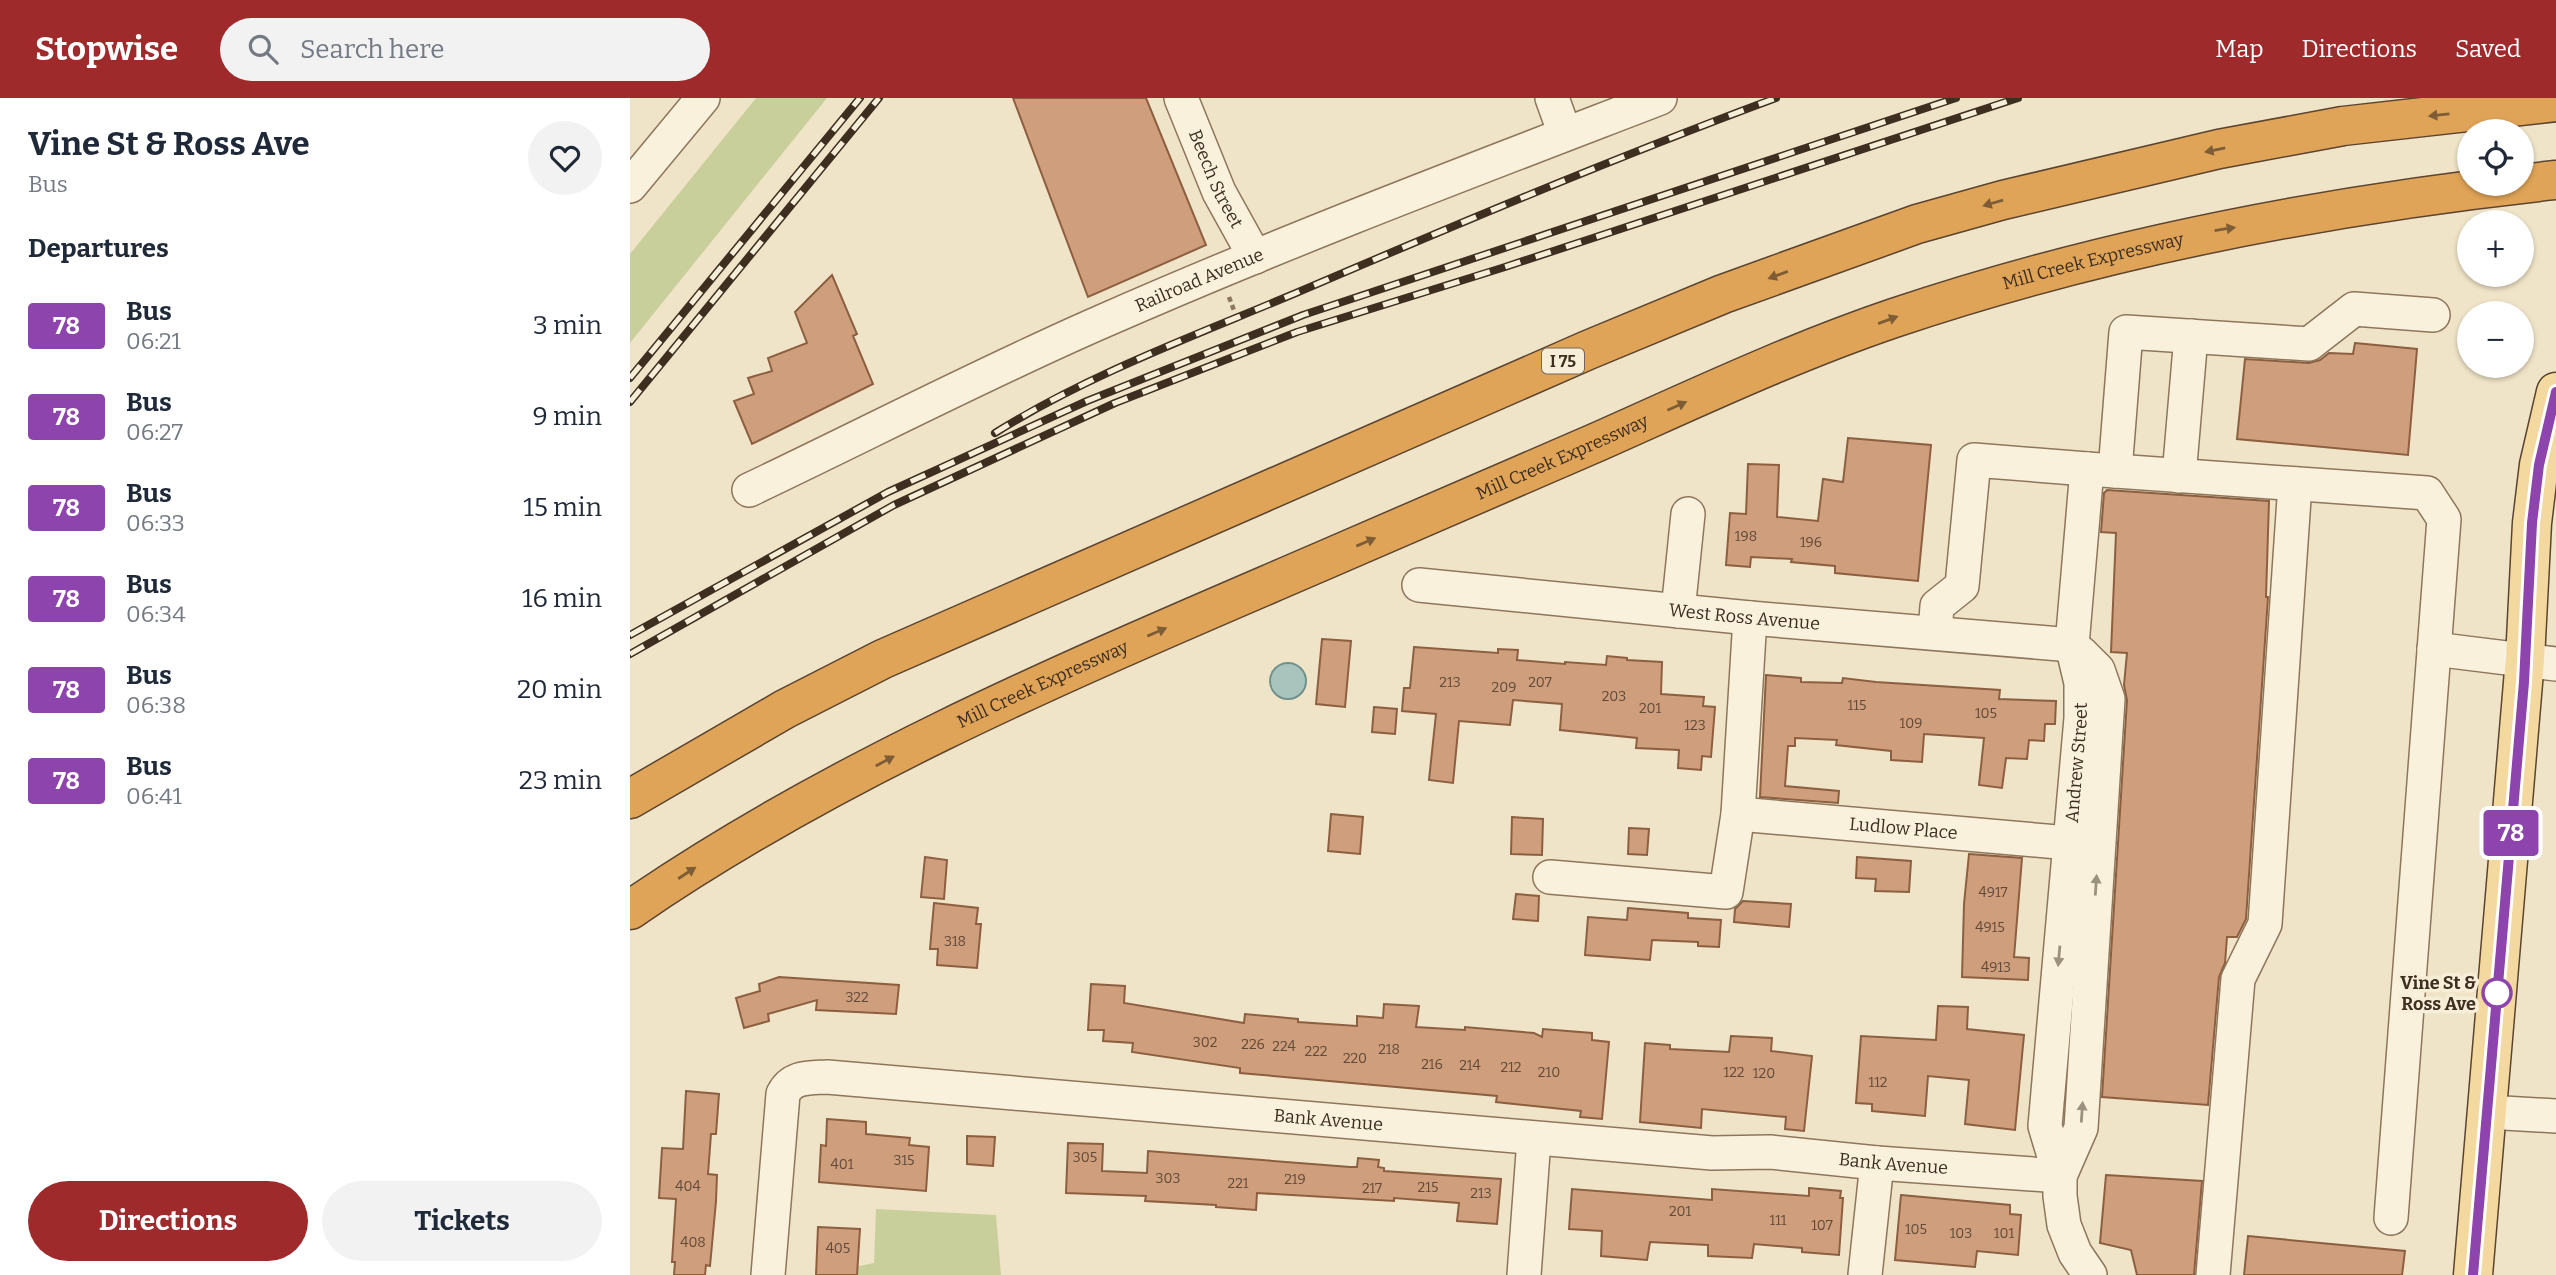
<!DOCTYPE html>
<html lang="en">
<head>
<meta charset="utf-8">
<style>
	:root { --surface:#fff; --page:#f2f2f3; --text:#1f2937; --muted:#747a83; --accent:#9e2a2b }
	body { margin:0; font-family:Bitter,serif; background:var(--page); color:var(--text); height:100vh; display:flex; flex-direction:column; font-size:26px; white-space:nowrap }
	* { box-sizing:border-box; margin:0 }
	p { font-size:23px; color:var(--muted) }
	.icon { flex:none; width:38px; height:38px; fill:none; stroke:currentColor; stroke-width:2; stroke-linecap:round; stroke-linejoin:round }
	.map { position:relative; flex:1; overflow:hidden }
	.panel { display:flex; flex-direction:column; background:var(--surface); width:630px }
	.panel>* { flex:none }
	.badge { padding:0 14px; border-radius:5px; font-size:24px; line-height:46px }
	.buttons { position:absolute; left:1827px; top:21px; display:grid; gap:14px }
	.buttons a { display:grid; place-items:center; width:77px; height:77px; border-radius:50%; background:var(--surface); box-shadow:0 2px 5px #0004; font-size:35px }
	.map>.badge { position:absolute; translate:-50% -50%; box-shadow:0 0 0 4px #fff }
	h2 { padding:0 28px; font-size:26px; line-height:63px }
	.round { display:grid; place-items:center; flex:none; width:74px; height:74px; border-radius:37px; background:var(--page) }
	.head { display:flex; align-items:center; justify-content:space-between; height:119px; padding:0 28px }
	h1 { font-size:33px; font-weight:700; line-height:52px }
	.action { display:flex; gap:14px; margin-top:auto; padding:14px 28px }
	.action a { flex:1; height:80px; border-radius:42px; background:var(--accent); color:#fff; font-size:28px; font-weight:700; line-height:80px; text-align:center }
	.action a+a { background:var(--page); color:var(--text) }
	ul { padding:0; list-style:none }
	li { display:flex; align-items:center; gap:21px; height:91px; padding:0 28px }
	li div { flex:1 }
	li b { display:block; font-size:26px }
	li em { font-style:normal }
	li .badge { min-width:77px; font-weight:700; text-align:center }
	header { display:flex; align-items:center; gap:42px; box-sizing:border-box; height:98px; padding:0 35px; background:var(--accent); color:#fff }
	header strong { font-size:33px }
	nav { display:flex; gap:38px; margin-inline-start:auto; font-size:24px }
	.search { width:490px; height:63px; background:var(--page); display:flex; align-items:center; gap:18px; box-sizing:border-box; padding:0 24px; border-radius:38px; color:var(--muted); font-size:26px }
	main { display:flex; flex:1; min-height:0 }
	.map>svg:first-child { display:block }
	.green { fill:#c9cf9b }
	.water { fill:#a9c4bc; stroke:#6f938a; stroke-width:2 }
	.building { fill:#cf9f7d; stroke:#8d5f41; stroke-width:2 }
	.lines { fill:none; stroke-linecap:round; stroke-linejoin:round }
	.minor-casing { stroke:#8d765c; stroke-width:36 }
	.major-casing { stroke:#5b4430; stroke-width:41 }
	.highway-casing { stroke:#5b4430; stroke-width:41 }
	.path { stroke:#8d765c; stroke-width:4.5; stroke-dasharray:5 3.5; stroke-linecap:butt }
	.minor { stroke:#faf1dc; stroke-width:33 }
	.major { stroke:#f3d9a0; stroke-width:38 }
	.highway { stroke:#e0a458; stroke-width:38 }
	.rail-casing { stroke:#3d2e20; stroke-width:8 }
	.rail { stroke:#f7eed8; stroke-width:5; stroke-dasharray:16; stroke-linecap:butt }
	.oneway { fill:#7e5d36 }
	.oneway2 { fill:#9c907e }
	.line-casing { stroke:#fff; stroke-width:16 }
	.line { stroke:#8e44ad; stroke-width:10 }
	.stop-dot { fill:#fff; stroke:#8e44ad; stroke-width:3.5 }
	.labels { text-anchor:middle; dominant-baseline:central; stroke-width:7; stroke-linejoin:round; paint-order:stroke }
	.number-label { font-size:14px; fill:#624a37 }
	.shield { fill:#f7eed8; stroke:#756857; stroke-width:2 }
	.shield-label { font-size:16px; font-weight:bold; fill:#3d2e20 }
	.street-label { font-size:18px; fill:#3d2e20; stroke:#f7eed8 }
	.stop-label { font-size:18px; font-weight:bold; fill:#3d2e20; stroke:#f7eed8; text-anchor:end }
</style>
</head>
<body>
<header>
<strong>Stopwise</strong>
<div class="search"><svg class="icon" aria-label="search" viewBox="0 0 24 24"><circle cx="10" cy="10" r="6"/><path d="M15 15l6 6"/></svg>Search here</div>
<nav><a>Map</a><a>Directions</a><a>Saved</a></nav>
</header>
<main>
<section class="panel">
<div class="head"><div><h1>Vine St &amp; Ross Ave</h1><p>Bus</p></div><a class="round"><svg class="icon" aria-label="heart" viewBox="0 0 24 24"><path d="M12 20l-8-8c-3-5 5-10 8-4 3-6 11-1 8 4z"/></svg></a></div>
<h2>Departures</h2>
<ul>
<li><span class="badge" style="background:#8e44ad;color:#fff">78</span><div><b>Bus</b><p>06:21</p></div><em>3 min</em></li>
<li><span class="badge" style="background:#8e44ad;color:#fff">78</span><div><b>Bus</b><p>06:27</p></div><em>9 min</em></li>
<li><span class="badge" style="background:#8e44ad;color:#fff">78</span><div><b>Bus</b><p>06:33</p></div><em>15 min</em></li>
<li><span class="badge" style="background:#8e44ad;color:#fff">78</span><div><b>Bus</b><p>06:34</p></div><em>16 min</em></li>
<li><span class="badge" style="background:#8e44ad;color:#fff">78</span><div><b>Bus</b><p>06:38</p></div><em>20 min</em></li>
<li><span class="badge" style="background:#8e44ad;color:#fff">78</span><div><b>Bus</b><p>06:41</p></div><em>23 min</em></li>
</ul>
<div class="action"><a>Directions</a><a>Tickets</a></div>
</section>
<div class="map">
<svg width="1926" height="1177" viewBox="0 0 1926 1177">
	<rect width="100%" height="100%" fill="#f0e4c8"/>
	<path class="green" d="M126,0h71l-197,245v-89z
		M246,1111l120,6 5,60h-184l57,-12z"/>
	<path class="water" d="M640 583a18 18 0 1 1 36 0a18 18 0 1 1-36 0Z"/>
	<path class="building" d="M383,0h133l60,147 -118,52z
		M202,177l25,59 -4,2 20,48 -121,60 -18,-43 20,-7 -6,-16 24,-7 -4,-13 39,-15 -12,-31z
		M1725,245l62,6 -9,106 -171,-16 8,-80 64,4 11,-3 9,-7 24,1z
		M1218,340l83,7 -13,136 -83,-8v-7l-44,-4 1,-3 -41,-2 -1,10 -24,-2 4,-52 16,1 2,-50 31,1 -2,52 41,4 5,-42 20,3z
		M1477,392l162,11 -3,96h2l-22,322 -9,18h-10l-2,26 -6,14 -11,128 -106,-8 25,-397 -3,-15 3,-32 -16,-1 5,-119 -15,-1 3,-39z
		M692,541l29,2 -6,66 -29,-3z
		M784,549l84,6v-4l20,1 -1,10 48,4v-2l41,3 1,-9 20,2v2l35,2 -1,32 43,3 -1,9 12,1 -4,50 -9,-1 -1,14 -23,-2 1,-18 -43,-2 1,-10 -77,-8 2,-26 -49,-4 -3,25 -51,-4 -6,62 -24,-3 7,-66 -34,-3 2,-23h6z
		M1136,577l35,3v4l41,1 1,-5 33,4 124,8 -1,9 57,2 -1,23h-10l-1,17 -15,-1 -2,19 -21,-1 -4,30 -23,-3 5,-47 -60,-4 -2,28 -31,-2v-9l-55,-6 1,-5 -42,-2v8h-7l-3,40 54,5 -1,12 -78,-6z
		M744,609l23,2 -2,25 -23,-2z
		M701,716l32,3 -3,37 -32,-3z
		M882,719l31,2 -1,36 -31,-1z
		M999,730l20,1 -2,26 -19,-1z
		M1339,756l53,4 -8,99 15,1 -1,22 -66,-3 2,-73z
		M295,759l22,3 -3,39 -23,-2z
		M1227,759l54,4 -2,31 -34,-1 1,-12 -20,-1z
		M886,796l23,2 -1,25 -25,-2z
		M1113,803l48,3 -2,23 -55,-5 1,-13z
		M304,805l44,5 -2,16h5l-4,44 -40,-3 1,-16h-8z
		M998,810l60,5v5l33,2 -2,27 -21,-1v-4l-46,-2 -2,20 -65,-5 3,-38 39,3z
		M149,879l120,8 -3,29 -80,-4 1,-10 -49,14 1,7 -25,7 -8,-30 24,-7 -1,-7z
		M461,886l34,2 -1,17 120,20 1,-9 53,5v3l59,4v-10l26,2 1,-14 35,2 -3,21 49,3v-3l69,6 8,4 1,-8 49,4v7l17,2 -7,77 -22,-2 1,-6 -85,-9 1,-6 -257,-23v-5l-108,-16 1,-9 -30,-2 1,-11h-16z
		M1308,908l30,1 -1,22 57,6 -9,95 -50,-6 4,-44 -41,-4 -3,40 -53,-5v-7l-16,-1 5,-67 75,4z
		M1101,938l41,2 -1,13 41,5 -8,75 -19,-2 1,-12 -84,-8 -1,19 -61,-6 5,-79 25,2v4l59,3z
		M56,993l33,3 -3,40h-5l-3,40 9,1 -1,26 -6,65 -4,-1 -1,10h-31l1,-13h-3l4,-63 -17,-1 3,-50 21,1z
		M197,1021l39,3v12l44,4 -1,7 20,2 -3,44 -107,-9 2,-37 5,1z
		M337,1038l28,1 -2,29 -26,-2z
		M438,1045l35,1 -1,27 45,2 1,-22 202,16h7l1,-9 21,2 -1,7 6,1v3l117,8 -4,45 -40,-3 2,-18 -65,-5v3l-137,-8 -1,17 -40,-3v-2l-71,-4 1,-5 -80,-3z
		M1476,1077l96,6 -8,94h-57l-6,-25 -31,-7z
		M1179,1090l32,3 -1,7h3l-4,57 -37,-3v-4l-48,-4 -2,14 -44,-2v-11l-58,-3 -3,18 -46,-4 1,-25 -33,-2 3,-40 140,11v-11l97,7z
		M1271,1097l109,10v9l11,1 -3,40 -41,-4 -2,16 -80,-7z
		M188,1129l42,2 -3,46h-41z
		M1618,1138l157,15 -3,24h-158z"/>
	<g class="lines">
		<g class="minor-casing">
			<g id="minor">
				<path id="s1" d="M551,0l38,94 36,65"/>
				<path d="M922,0l13,36"/>
				<path d="M0,88l73,-88"/>
				<path d="M1485,373l11,-139 183,12 45,-35 79,6"/>
				<path d="M1549,378l12,-140"/>
				<path id="s2" d="M119,392c118,-56 233,-116 352,-168 184,-81 372,-152 559,-224"/>
				<path id="s3" d="M789,487l331,33 322,27"/>
				<path d="M1048,513l10,-97"/>
				<path d="M1305,535l2,-27 25,-20 12,-126 113,9"/>
				<path d="M1804,551l122,15"/>
				<path id="s4" d="M1108,716l331,29"/>
				<path d="M920,779l176,15 12,-78 12,-196"/>
				<path d="M1857,1014l69,4"/>
				<path d="M1430,1078l21,-48 27,-429 -10,-29 -17,-17"/>
				<path id="s5" d="M138,1177l15,-181c9,-18 26,-16 44,-17l885,76 58,-1 107,11 183,13"/>
				<path d="M894,1177l10,-136"/>
				<path d="M1235,1177l12,-112"/>
				<path id="s6" d="M1460,1177l-15,-22 -11,-28 -4,-29v-20l-15,-50 36,-408v-35l-9,-38 15,-176 340,24 17,26 -53,699"/>
				<path d="M1583,1177l25,-296 27,-55 30,-440"/>
			</g>
		</g>
		<g class="major-casing">
			<path id="major" d="M1843,1177l52,-616 7,-136 7,-58 17,-73"/>
		</g>
		<g class="highway-casing">
			<g id="highway">
				<path d="M0,701l155,-90 98,-50 705,-309 135,-56 194,-70 86,-24 216,-51 124,-23 213,-24"/>
				<path id="s7" d="M0,812c215,-148 459,-248 697,-351 90,-39 180,-77 268,-116 99,-44 196,-90 299,-125 214,-72 437,-114 662,-138"/>
			</g>
		</g>
		<path class="path" d="M599,199l6,16"/>
		<use href="#minor" class="minor"/>
		<use href="#major" class="major"/>
		<use href="#highway" class="highway"/>
		<g class="rail-casing">
			<path id="rail" d="M0,280l230,-280
				M0,304l249,-304
				M365,335c94,-59 199,-97 301,-140 159,-68 318,-135 480,-195
				M0,537l258,-143 199,-91 216,-86 653,-217
				M0,556l264,-149 221,-102 182,-71 208,-65 513,-169"/>
		</g>
		<use href="#rail" class="rail"/>
	</g>
	<defs><path id="oneway-solid" d="M-6-.8H1V-3.2L6.5 0L1 3.2V.8H-6Z" transform="scale(1.75)"/></defs>
	<g class="oneway">
		<use href="#oneway-solid" transform="translate(1809 17) rotate(174)"/>
		<use href="#oneway-solid" transform="translate(1585 52) rotate(168)"/>
		<use href="#oneway-solid" transform="translate(1363 105) rotate(164)"/>
		<use href="#oneway-solid" transform="translate(1595 131) rotate(-9)"/>
		<use href="#oneway-solid" transform="translate(1148 177) rotate(160)"/>
		<use href="#oneway-solid" transform="translate(1258 222) rotate(-20)"/>
		<use href="#oneway-solid" transform="translate(1047 308) rotate(-24)"/>
		<use href="#oneway-solid" transform="translate(736 444) rotate(-23)"/>
		<use href="#oneway-solid" transform="translate(527 534) rotate(-23)"/>
		<use href="#oneway-solid" transform="translate(255 663) rotate(-28)"/>
		<use href="#oneway-solid" transform="translate(57 775) rotate(-33)"/>
	</g>
	<g class="oneway2">
		<use href="#oneway-solid" transform="translate(1466 787) rotate(-86)"/>
		<use href="#oneway-solid" transform="translate(1429 858) rotate(95)"/>
		<use href="#oneway-solid" transform="translate(1452 1014) rotate(-86)"/>
	</g>
	<g class="lines">
		<g class="line-casing">
			<path id="line" d="M1843,1177l51,-593 8,-159 7,-58 17,-73"/>
		</g>
		<use href="#line" class="line"/>
	</g>
	<circle class="stop-dot" cx="1867" cy="895" r="14"/>
	<g class="labels">
		<g class="number-label">
			<text x="1116" y="438">198</text>
			<text x="1181" y="444">196</text>
			<text x="820" y="584">213</text>
			<text x="910" y="584">207</text>
			<text x="874" y="589">209</text>
			<text x="984" y="598">203</text>
			<text x="1227" y="607">115</text>
			<text x="1020" y="610">201</text>
			<text x="1356" y="615">105</text>
			<text x="1281" y="625">109</text>
			<text x="1065" y="627">123</text>
			<text x="1363" y="794">4917</text>
			<text x="1360" y="829">4915</text>
			<text x="325" y="843">318</text>
			<text x="1366" y="869">4913</text>
			<text x="227" y="899">322</text>
			<text x="575" y="944">302</text>
			<text x="623" y="946">226</text>
			<text x="654" y="948">224</text>
			<text x="759" y="951">218</text>
			<text x="686" y="953">222</text>
			<text x="725" y="960">220</text>
			<text x="802" y="966">216</text>
			<text x="840" y="967">214</text>
			<text x="881" y="969">212</text>
			<text x="919" y="974">210</text>
			<text x="1104" y="974">122</text>
			<text x="1134" y="975">120</text>
			<text x="1248" y="984">112</text>
			<text x="455" y="1059">305</text>
			<text x="274" y="1062">315</text>
			<text x="212" y="1066">401</text>
			<text x="538" y="1080">303</text>
			<text x="665" y="1081">219</text>
			<text x="608" y="1085">221</text>
			<text x="58" y="1088">404</text>
			<text x="798" y="1089">215</text>
			<text x="742" y="1090">217</text>
			<text x="851" y="1095">213</text>
			<text x="1050" y="1113">201</text>
			<text x="1148" y="1122">111</text>
			<text x="1192" y="1127">107</text>
			<text x="1286" y="1131">105</text>
			<text x="1331" y="1135">103</text>
			<text x="1374" y="1135">101</text>
			<text x="63" y="1144">408</text>
			<text x="208" y="1150">405</text>
		</g>
		<rect class="shield" x="912" y="250.5" width="42" height="25" rx="5"/>
		<g class="shield-label">
			<text x="933" y="263">I 75</text>
		</g>
		<g class="street-label">
			<text stroke="none"><textPath href="#s1" startOffset="88">Beech Street</textPath></text>
			<text stroke="none"><textPath href="#s7" startOffset="1605">Mill Creek Expressway</textPath></text>
			<text stroke="none"><textPath href="#s2" startOffset="497">Railroad Avenue</textPath></text>
			<text stroke="none"><textPath href="#s7" startOffset="1038">Mill Creek Expressway</textPath></text>
			<text stroke="none"><textPath href="#s3" startOffset="327">West Ross Avenue</textPath></text>
			<text stroke="none"><textPath href="#s7" startOffset="471">Mill Creek Expressway</textPath></text>
			<text stroke="none"><textPath href="#s6" startOffset="523">Andrew Street</textPath></text>
			<text stroke="none"><textPath href="#s4" startOffset="166">Ludlow Place</textPath></text>
			<text stroke="none"><textPath href="#s5" startOffset="735">Bank Avenue</textPath></text>
			<text stroke="none"><textPath href="#s5" startOffset="1302">Bank Avenue</textPath></text>
		</g>
		<g class="stop-label">
			<text x="1846" y="885">Vine St &amp;<tspan x="1846" dy="21">Ross Ave</tspan></text>
		</g>
	</g>
</svg>
<div class="buttons">
<a><svg class="icon" aria-label="locate" viewBox="0 0 24 24"><circle cx="12" cy="12" r="6"/><path d="M12 2v4M12 18v4M2 12h4M18 12h4"/></svg></a>
<a>+</a>
<a>−</a>
</div>
<b class="badge" style="left:1881px;top:735px;background:#8e44ad;color:#fff">78</b>
</div>
</main>
</body>
</html>
